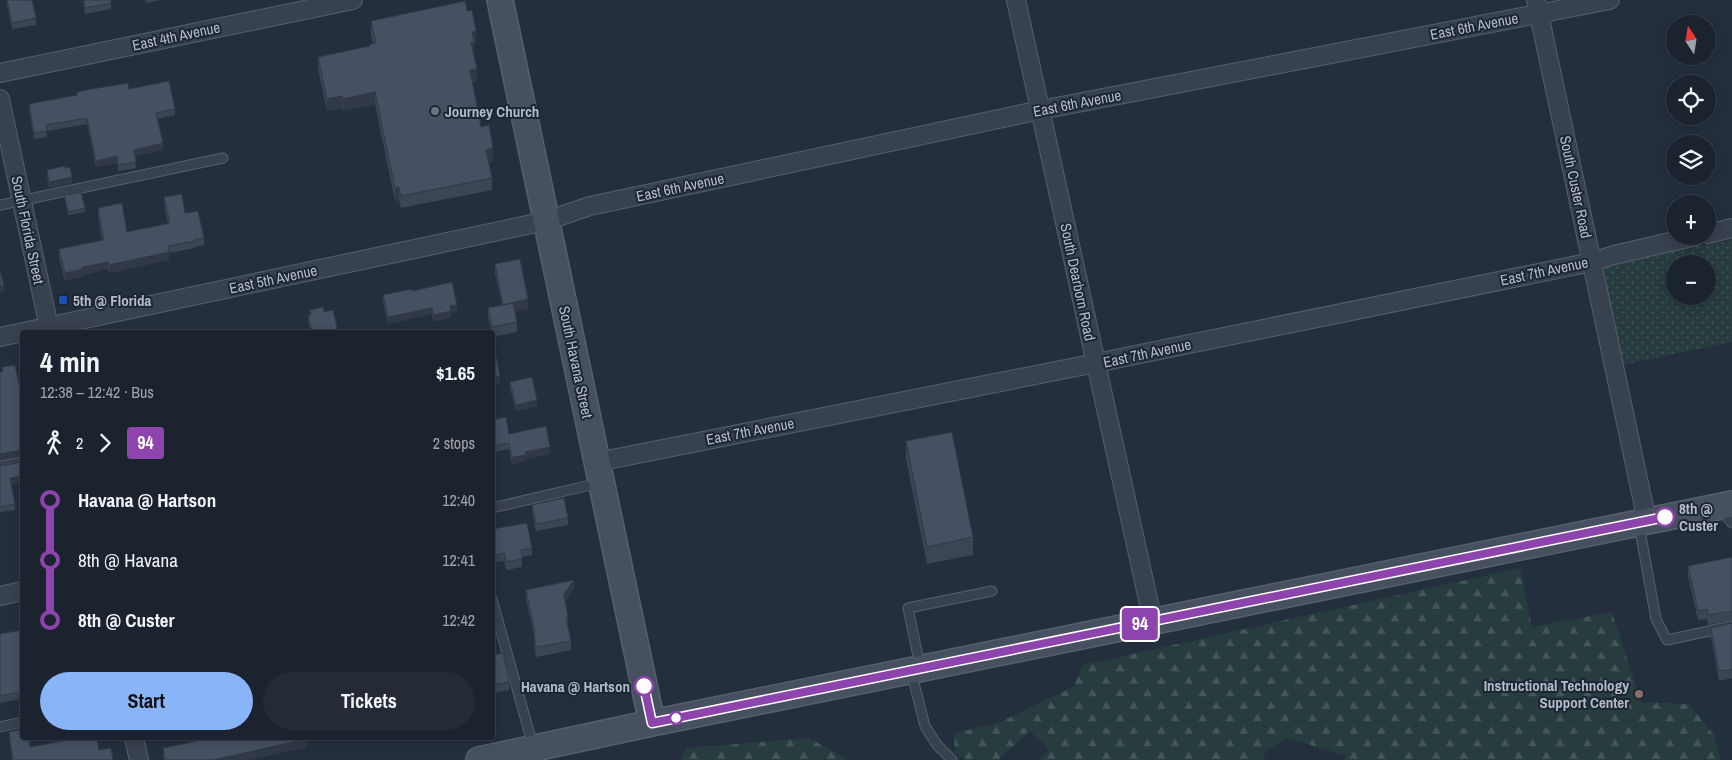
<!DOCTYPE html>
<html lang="en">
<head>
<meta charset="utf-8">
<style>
	:root { --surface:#1b232e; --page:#242b36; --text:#f1f3f6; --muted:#a0a4aa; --line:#39404a; --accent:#8ab4f8 }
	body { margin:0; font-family:"Archivo Narrow",sans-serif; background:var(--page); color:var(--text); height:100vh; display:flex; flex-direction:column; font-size:19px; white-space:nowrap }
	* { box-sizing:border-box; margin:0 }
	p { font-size:16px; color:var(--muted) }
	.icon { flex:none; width:28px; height:28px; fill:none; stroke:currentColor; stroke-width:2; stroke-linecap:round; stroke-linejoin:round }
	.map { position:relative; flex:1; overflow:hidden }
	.side { position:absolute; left:20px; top:330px; width:475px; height:410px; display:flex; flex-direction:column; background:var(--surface); border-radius:5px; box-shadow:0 2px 12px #0003,0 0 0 1px var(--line) }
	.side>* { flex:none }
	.badge { padding:0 10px; border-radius:4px; font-size:18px; line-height:32px }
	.needle { width:32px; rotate:348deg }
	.fabs { position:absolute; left:1666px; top:15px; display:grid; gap:10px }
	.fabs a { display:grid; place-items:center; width:50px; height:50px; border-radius:50%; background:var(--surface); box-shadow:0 2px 12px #0003,0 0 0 1px var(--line); font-size:25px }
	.map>.badge { position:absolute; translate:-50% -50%; box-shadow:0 0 0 2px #fff }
	.legs { display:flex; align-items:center; gap:8px; height:55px; padding:0 20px; font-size:16px }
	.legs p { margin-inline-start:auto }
	.overview { display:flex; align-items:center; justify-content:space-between; height:85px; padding:0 20px }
	h1 { font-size:28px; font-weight:800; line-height:38px }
	.action { display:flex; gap:10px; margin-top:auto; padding:10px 20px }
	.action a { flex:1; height:58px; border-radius:30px; background:var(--accent); color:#111; font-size:20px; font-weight:800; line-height:58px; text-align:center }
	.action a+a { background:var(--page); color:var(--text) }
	ul { padding:0 20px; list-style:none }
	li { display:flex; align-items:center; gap:18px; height:60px; font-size:19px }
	li i { display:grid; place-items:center; width:8px; height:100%; margin:0 6px; background:currentColor }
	li i::after { content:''; width:12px; height:12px; margin:-6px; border:4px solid; border-radius:50%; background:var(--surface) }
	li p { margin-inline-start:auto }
	li:first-child i { background:linear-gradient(#0000 50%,currentColor 0) }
	li:last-child i { background:linear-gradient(currentColor 50%,#0000 0) }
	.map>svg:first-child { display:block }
	.grass { fill:url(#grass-dots); fill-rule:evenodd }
	.forest { fill:url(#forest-firs) }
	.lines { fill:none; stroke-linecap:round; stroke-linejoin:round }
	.lane-casing { stroke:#565f6c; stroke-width:11 }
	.street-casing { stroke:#565f6c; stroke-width:20 }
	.secondary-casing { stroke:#565f6c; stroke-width:28 }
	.lane { stroke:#38414e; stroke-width:9 }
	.street { stroke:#38414e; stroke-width:18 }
	.secondary { stroke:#465061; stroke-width:25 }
	.wall { fill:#3b4654 }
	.shaded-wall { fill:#303945 }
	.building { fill:#455162; stroke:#303945 }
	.line-1-casing { stroke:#fff; stroke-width:11 }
	.line-1 { stroke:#8e44ad; stroke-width:8 }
	.worship-dot { fill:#6b7280; stroke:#1d2633; stroke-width:2 }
	.transit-dot { fill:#1a4fb4; stroke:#1d2633; stroke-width:2 }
	.stop-1-dot { fill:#fff; stroke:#8e44ad; stroke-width:2.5 }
	.education-dot { fill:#8d6e63; stroke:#1d2633; stroke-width:2 }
	.labels { text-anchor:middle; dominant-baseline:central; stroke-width:4; stroke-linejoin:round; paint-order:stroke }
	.street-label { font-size:15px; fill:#b4bcc9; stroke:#1d2633 }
	.poi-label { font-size:15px; font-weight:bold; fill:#b4bcc9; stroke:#1d2633; text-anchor:start }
	.stop-label { font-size:15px; font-weight:bold; fill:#b4bcc9; stroke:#1d2633; text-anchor:start }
</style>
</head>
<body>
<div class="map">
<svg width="1732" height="760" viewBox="0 0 1732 760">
	<defs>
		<pattern id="grass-dots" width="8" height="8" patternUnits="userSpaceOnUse" patternTransform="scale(1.25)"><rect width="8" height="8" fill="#263c3f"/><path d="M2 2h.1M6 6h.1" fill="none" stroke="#435659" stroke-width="1.8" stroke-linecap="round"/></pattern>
		<pattern id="forest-firs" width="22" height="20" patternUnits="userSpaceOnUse" patternTransform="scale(1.25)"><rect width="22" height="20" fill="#263c3f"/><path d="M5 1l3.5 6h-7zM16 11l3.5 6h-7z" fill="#435659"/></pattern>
	</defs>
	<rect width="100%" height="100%" fill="#242f3e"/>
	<path class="grass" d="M1732,240v102l-110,23 -22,-101zM1675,264h33v32h-33z"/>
	<path class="forest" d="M1520,568l12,59 80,-15 29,90 48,2 25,31 7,25h-377l1,-5 -58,-17 -22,13 -1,9h-224l9,-11 -19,-18 -32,29h-31l-12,-7 -1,-20 44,-10 75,-36 10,-22z
		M809,738l39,22h-167l5,-12z"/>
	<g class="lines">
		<g class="lane-casing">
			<path id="lane" d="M0,205l223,-47
				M0,466l22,-4
				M492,508l107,-25
				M1720,509l12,14
				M1639,525l17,94 11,21 65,-14
				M492,599l41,147
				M920,666l-12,-58 84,-17
				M911,671l14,55 12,19 15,15
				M0,727l22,-5"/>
		</g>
		<g class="street-casing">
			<path id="street" d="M1016,0l137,622
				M1536,0l111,521
				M0,73l353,-73
				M0,99l50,233
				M1708,234l24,-6
				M0,337l546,-116 44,-15 451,-96 569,-110
				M597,462l499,-99 496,-101 22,-7 82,-19
				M0,596l22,-5
				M134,738l5,22"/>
		</g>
		<g class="secondary-casing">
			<path id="secondary" d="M500,0l152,723
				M479,760l173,-37 1080,-219"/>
		</g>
		<use href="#lane" class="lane"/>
		<use href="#street" class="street"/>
		<use href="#secondary" class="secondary"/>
	</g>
	<path class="wall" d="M6,0h26l4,18v7l-24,4z
		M83,0h28v9l-26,5z
		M145,0h16l-15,3z
		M467,11l9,32 -2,1v10l3,27 -5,1 9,45 12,34 -4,1 3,16v12l-91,18 -2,-8 -4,1 -20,-97 -32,7 -1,-3 -15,3 -9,-42v-12l52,-11 3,-3 -2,-9v-13z
		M129,89l46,20v6l-17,4 5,31 -28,6 1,12 -18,3 -1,-8 -21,4 -9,-43 -40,7v6l-13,2 -5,-29v-6z
		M47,170l25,13 -23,5 -2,-12z
		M64,195l21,13v4l-17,3z
		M164,197l21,16 19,25v7l-9,2v1l-26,5v7l-60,13 -1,-4 -25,6v2l-18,4 -6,-24v-8l43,-9 -4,-24v-8l29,24 41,-8 -4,-19z
		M495,264l33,45 -14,3 3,10v10l-25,5v-5h-1l-3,-15v-9l14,-3 -7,-32z
		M413,291l44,20 -6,2v5l-18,3 -1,-7 -44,10 -5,-23v-6z
		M310,310l14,2 14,20h-27l-3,-10v-7h2z
		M2,367l20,32v57h-1l-19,-85z
		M510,382l27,24 -21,5 -6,-23z
		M492,420l17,14 41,20 -24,5v2l-14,3 -3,-15 -17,4z
		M906,441l67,96v18l-46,9 -21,-105z
		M0,466l22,15 -11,3 4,20v6l-15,2z
		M532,505l36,13v7l-32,6 -4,-20z
		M492,529l40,19v7l-10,2v10l-16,3 -2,-9 -12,2z
		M1732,557v63l-24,5 -1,-6 -9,1 -10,-44v-10z
		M574,589l-9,12 3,26 3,14v9l-35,7 -2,-15v-7l-8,-36v-9z
		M1732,623v55l-13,3 -8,-44v-9z
		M22,630v78l-2,-9 -20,4v-69z
		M492,655l17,27v8l-17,3z
		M9,732l21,15 69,3 14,10h-101l-3,-21z
		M307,741v6l-59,13h-84l-1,-4v-8z"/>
	<path class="shaded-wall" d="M476,31v12l-2,1v10l-3,1 1,-23z
		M477,69v12l-7,2v-13z
		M375,92v12l-32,7v-12z
		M342,96v12l-15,3v-12z
		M163,143v7l-29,6v-6z
		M493,148v13l-7,1v-12z
		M117,156v7l-21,4v-6z
		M72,177v6l-23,5v-6z
		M399,187v13l-4,1v-13z
		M169,252v8l-60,13v-8z
		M108,262v7l-25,6v2l-18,4v-8l17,-6z
		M0,286h4v6l-4,1z
		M528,299v10l-25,5v-9z
		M457,305v6l-6,2v5l-18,3v-6l17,-9z
		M432,308v6l-44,10v-7z
		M500,376v7l-8,1v-6z
		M537,400v6l-21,5v-6z
		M550,447v7l-24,5v2l-14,3v-7l13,-5z
		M21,450v6l-21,4v-6z
		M22,476v5l-12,3v-6z
		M574,580v9l-10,14v-9z
		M566,617h2v9l-2,1z
		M305,738h15l-13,3v6l-59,13h-35z"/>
	<path class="building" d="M7,0h25l4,18 -24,5z
		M84,0h27v3l-26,5z
		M465,1l2,10 5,-1 4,21 -4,1 2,10 -3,1 6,26 -7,1 11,57 8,-2 4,23 -7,2 6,28 -91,18 -2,-9 -4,1 -20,-96 -32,7 -1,-3 -15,3 -9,-42 52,-11v-2l6,-1 -5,-22z
		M169,81l6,28 -19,4 7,30 -29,7 2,12 -18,3 -1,-9 -21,5 -9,-43 -41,7 1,6 -13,2 -5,-29 48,-9v-3l15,-3 36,-6 1,6z
		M65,166v2l5,-1 2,10 -23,5 -2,-12z
		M81,192l4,16 -17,4 -4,-17z
		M182,194l3,19 13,-2 6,27 -9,1v2l-27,5 1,6 -60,13 -1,-3 -26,5 1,2 -18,4 -6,-24 45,-9 -6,-32 24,-5 5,29 43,-9 -6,-26z
		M520,259l8,40 -25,6 -8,-41z
		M0,269l4,17h-4z
		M452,282l5,23 -7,1 1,5 -18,4 -1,-7 -44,9 -5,-22 29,-6 1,2z
		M513,303l4,19 -25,5 -4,-19z
		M323,307l1,5 9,-2 5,22h-26l-4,-17h3l-1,-5z
		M496,355l4,21 -8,2v-22z
		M15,365l7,34v3h-1l1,8v40l-22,4v-82l3,-1 -1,-4z
		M532,377l5,23 -21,5 -6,-23z
		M506,417l3,17 37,-8 4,21 -25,5 1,3 -14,2 -3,-14 -17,3v-26z
		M952,432l21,105 -46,10 -21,-106z
		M22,462v14l-12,2 5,26 -15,3v-41h1z
		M564,498l4,20 -32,6 -4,-19z
		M527,523l5,25 -11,2 1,9 -16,3 -2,-9 -12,3v-27z
		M1732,557v54l-24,4 -1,-6 -9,2 -10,-45z
		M574,580l-10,14 4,23h-2l5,24 -35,6 -2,-15h1l-9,-42z
		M1732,623v46l-13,2 -8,-43z
		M22,630v72l-2,-10 -20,4v-62z
		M503,653l6,29 -17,3v-30z
		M22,729v9h7l1,9 49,-9h18l2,12 12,-2 2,12h-100l-4,-28z
		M212,738h94l1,1 -94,21h-48l-2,-12z"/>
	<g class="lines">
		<g class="line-1-casing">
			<path id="line-1" d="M644,686l8,37 1013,-206"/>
		</g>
		<use href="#line-1" class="line-1"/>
	</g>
	<circle class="worship-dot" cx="435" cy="111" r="5"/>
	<rect class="transit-dot" x="58" y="295" width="10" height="10" rx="2.5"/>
	<g class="stop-1-dot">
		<circle cx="1665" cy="517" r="9"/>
		<circle cx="644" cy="686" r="9"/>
		<circle cx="676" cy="718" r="6"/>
	</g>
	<circle class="education-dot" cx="1639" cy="694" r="5"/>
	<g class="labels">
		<g class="street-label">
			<text transform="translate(1474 26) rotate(-11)">East 6th Avenue</text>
			<text transform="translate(176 36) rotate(-12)">East 4th Avenue</text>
			<text transform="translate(1077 103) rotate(-11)">East 6th Avenue</text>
			<text transform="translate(680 187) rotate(-12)">East 6th Avenue</text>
			<text transform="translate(1576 187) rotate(78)">South Custer Road</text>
			<text transform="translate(28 230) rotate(78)">South Florida Street</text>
			<text transform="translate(1544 271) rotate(-12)">East 7th Avenue</text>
			<text transform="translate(273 279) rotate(-12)">East 5th Avenue</text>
			<text transform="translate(1078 282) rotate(78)">South Dearborn Road</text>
			<text transform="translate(1147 353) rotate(-12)">East 7th Avenue</text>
			<text transform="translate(576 362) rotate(78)">South Havana Street</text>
			<text transform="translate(750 431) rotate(-11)">East 7th Avenue</text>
		</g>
		<g class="poi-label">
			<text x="445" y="111">Journey Church</text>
			<text x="73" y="300">5th @ Florida</text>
			<text x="1629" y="685" text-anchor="end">Instructional Technology<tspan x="1629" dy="17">Support Center</tspan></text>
		</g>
		<g class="stop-label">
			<text x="1679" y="508">8th @<tspan x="1679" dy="17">Custer</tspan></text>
			<text x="630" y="686" text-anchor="end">Havana @ Hartson</text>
		</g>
	</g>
</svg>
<div class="fabs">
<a><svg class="needle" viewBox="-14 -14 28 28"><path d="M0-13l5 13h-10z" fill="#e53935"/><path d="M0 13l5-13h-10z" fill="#a0a4aa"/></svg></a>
<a><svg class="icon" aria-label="locate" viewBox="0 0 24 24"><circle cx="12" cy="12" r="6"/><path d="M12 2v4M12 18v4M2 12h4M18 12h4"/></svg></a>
<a><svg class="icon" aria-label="layers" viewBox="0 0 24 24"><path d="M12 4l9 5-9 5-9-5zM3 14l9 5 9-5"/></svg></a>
<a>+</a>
<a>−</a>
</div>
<b class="badge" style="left:1140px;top:624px;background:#8e44ad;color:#fff">94</b>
<section class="side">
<div class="overview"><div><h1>4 min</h1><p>12:38 – 12:42 · Bus</p></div><b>$1.65</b></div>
<div class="legs"><svg class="icon" aria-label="walk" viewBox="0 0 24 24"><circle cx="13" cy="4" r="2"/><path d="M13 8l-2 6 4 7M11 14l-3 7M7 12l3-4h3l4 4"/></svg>2<svg class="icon" aria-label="forward" viewBox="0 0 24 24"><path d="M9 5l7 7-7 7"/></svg><b class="badge" style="background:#8e44ad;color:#fff">94</b><p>2 stops</p></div>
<ul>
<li><i style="color:#8e44ad"></i><b>Havana @ Hartson</b><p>12:40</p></li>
<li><i style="color:#8e44ad"></i><span>8th @ Havana</span><p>12:41</p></li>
<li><i style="color:#8e44ad"></i><b>8th @ Custer</b><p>12:42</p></li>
</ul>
<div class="action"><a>Start</a><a>Tickets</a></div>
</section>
</div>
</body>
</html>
